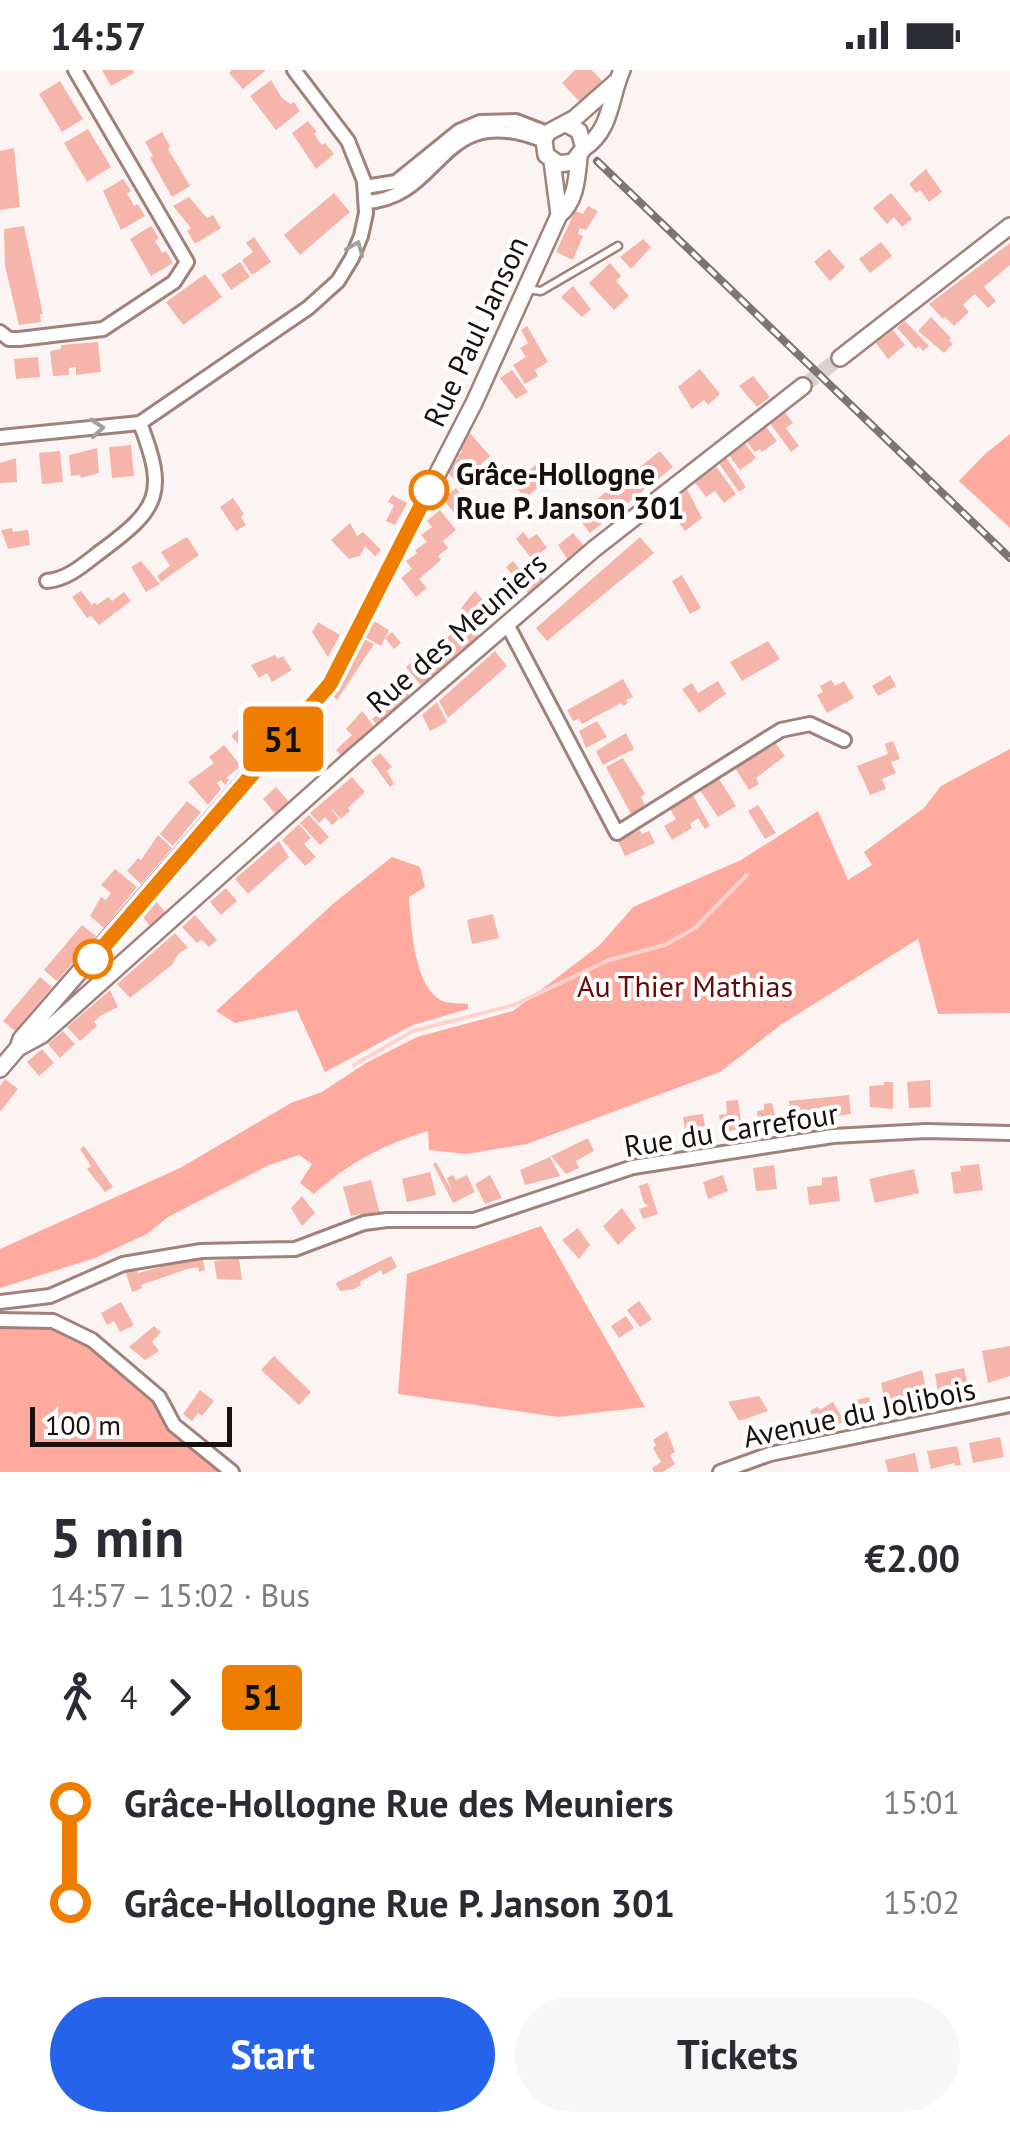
<!DOCTYPE html>
<html lang="en">
<head>
<meta charset="utf-8">
<style>
	:root { --surface:#fff; --page:#f7f7f7; --text:#2b2b33; --muted:#7c7c81; --accent:#2563eb }
	body { margin:0; font-family:"PT Sans",sans-serif; background:var(--page); color:var(--text); height:100vh; display:flex; flex-direction:column; font-size:38px; white-space:nowrap }
	* { box-sizing:border-box; margin:0 }
	p { font-size:32px; color:var(--muted) }
	.icon { flex:none; width:55px; height:55px; fill:none; stroke:currentColor; stroke-width:2; stroke-linecap:round; stroke-linejoin:round }
	.map { position:relative; height:1402px; overflow:hidden }
	.side { display:flex; flex-direction:column; background:var(--surface); flex:1 }
	.side>* { flex:none }
	.badge { padding:0 20px; border-radius:8px; font-size:35px; line-height:65px }
	.scale { position:absolute; left:30px; bottom:25px; width:202px; box-sizing:border-box; padding-left:10px; border:5px solid #1b0f0e; border-top:0; font-size:28px; line-height:35px; white-space:nowrap; color:#1b0f0e; -webkit-text-stroke:8px #fff; paint-order:stroke }
	.map>.badge { position:absolute; translate:-50% -50%; box-shadow:0 0 0 5px #fff }
	.legs { display:flex; align-items:center; gap:15px; height:110px; padding:0 50px; font-size:32px }
	.legs p { margin-inline-start:auto }
	.overview { display:flex; align-items:center; justify-content:space-between; height:170px; padding:0 50px }
	h1 { font-size:55px; font-weight:700; line-height:75px }
	.primary-button { display:flex; gap:20px; margin-top:auto; padding:20px 50px }
	.primary-button a { flex:1; height:115px; border-radius:60px; background:var(--accent); color:#fff; font-size:40px; font-weight:700; line-height:115px; text-align:center }
	.primary-button a+a { background:var(--page); color:var(--text) }
	ul { padding:0 50px; list-style:none }
	li { display:flex; align-items:center; gap:35px; height:100px; font-size:38px }
	li i { display:grid; place-items:center; width:15px; height:100%; margin:0 12px; background:currentColor }
	li i::after { content:''; width:25px; height:25px; margin:-12px; border:8px solid; border-radius:50%; background:var(--surface) }
	li p { margin-inline-start:auto }
	li:first-child i { background:linear-gradient(#0000 50%,currentColor 0) }
	li:last-child i { background:linear-gradient(currentColor 50%,#0000 0) }
	.status { display:flex; justify-content:space-between; align-items:center; height:70px; padding:0 50px; background:var(--surface); direction:ltr }
	.status svg { height:28px; fill:currentColor }
	.map>svg:first-child { display:block }
	.green { fill:#ffaa9e }
	.lines { fill:none; stroke-linecap:round; stroke-linejoin:round }
	.stream { stroke:#ffd2cb; stroke-width:4 }
	.building { fill:#f5b5ab }
	.tertiary-tunnel { stroke:#d9d2d1; stroke-width:15; stroke-dasharray:15 8; stroke-linecap:butt }
	.service-casing { stroke:#a0817c; stroke-width:11 }
	.minor-casing { stroke:#a0817c; stroke-width:18 }
	.tertiary-casing { stroke:#a0817c; stroke-width:20 }
	.service { stroke:#fff; stroke-width:6 }
	.minor { stroke:#fff; stroke-width:12 }
	.tertiary { stroke:#fff; stroke-width:15 }
	.rail-casing { stroke:#7d7473; stroke-width:8 }
	.rail { stroke:#fff; stroke-width:4; stroke-dasharray:11; stroke-linecap:butt }
	.oneway { stroke:#a49f9f }
	.line-1-casing { stroke:#fff; stroke-width:22 }
	.line-1 { stroke:#ef7d00; stroke-width:15 }
	.stop-1-dot { fill:#fff; stroke:#ef7d00; stroke-width:5 }
	.labels { text-anchor:middle; dominant-baseline:central; stroke-width:8; stroke-linejoin:round; paint-order:stroke }
	.street-label { font-size:30px; fill:#1b0f0e; stroke:#fff }
	.stop-label { font-size:30px; font-weight:bold; fill:#1b0f0e; stroke:#fff; text-anchor:start }
	.park-label { font-size:30px; fill:#660807; stroke:#fff }
</style>
</head>
<body>
<div class="status"><b>14:57</b><svg viewBox="0 0 49 12"><path d="M0 12V9h3v3zM5 12V6h3v6zM10 12V3h3v9zM15 12V0h3v12zM26 1h20v11H26zM47 4h2v5h-2z"/></svg></div>
<div class="map">
<svg width="1010" height="1402" viewBox="0 0 1010 1402">
	<rect width="100%" height="100%" fill="#fbf4f3"/>
	<path class="green" d="M1010,364v94l-51,-47 26,-27z
		M1010,679v264l-72,1 -20,-75 -136,85 -62,48 -193,72 -61,10 -37,-4 -1,-19c-43,13 -80,32 -114,63l-14,-11 12,-19 -13,-9 -30,10 -101,52 -21,17 -52,24 -95,30v-39l180,-81 111,-65 31,-11 44,-29 51,-26 96,-26 87,-66 33,-38 108,-47 77,-49 30,69 24,-15 -8,-13 60,-44 17,-22z
		M392,787l28,10 5,20 -16,10c2,27 5,92 34,104 7,3 18,2 25,3v5l-55,16 -88,47 -28,-62 -62,13 -19,-12 118,-108z
		M541,1156l104,181 -87,10 -160,-23 9,-120z
		M0,1255c19,1 44,-2 62,4 47,15 124,106 161,143h-223z"/>
	<g class="lines">
		<path class="stream" d="M354,995l59,-34 101,-26 95,-45 56,-15 30,-17 52,-53"/>
	</g>
	<path class="building" d="M102,0h31l1,3 -23,13z
		M232,0h34l-23,19 -14,-16z
		M575,0h17l10,11 -22,21 -18,-19z
		M271,10l11,18 9,6 3,-2 6,9 -24,19 -26,-34z
		M60,11l23,38 -21,13 -23,-38z
		M308,51l9,11 -3,2 4,6 4,5 3,-2 9,11 -18,15 -24,-36z
		M88,59l23,38 -24,15 -23,-39z
		M162,62l8,14 -2,3 22,37 -18,11 -22,-39 3,-2 -8,-14z
		M14,78l6,59 -20,3v-59z
		M926,99l16,23 -13,10 -9,-12 -4,3 -7,-9z
		M123,109l8,12 -4,3 4,6 3,6 4,-2 7,12 -24,14 -18,-39z
		M334,123l16,19 -50,43 -16,-20z
		M891,123l21,26 -10,8 -8,-10 -7,7 -14,-16z
		M189,127l18,21 6,-3 8,13 -26,16 -8,-13 4,-3 -18,-22z
		M588,136l10,5 -12,19 -6,-2 -2,6 5,2 -10,24 -17,-8 19,-41 8,3z
		M24,156l19,88h-3l1,8 -22,3 -14,-59 -1,-37z
		M151,156l8,12 -4,3 4,6 3,6 4,-2 7,12 -22,13 -21,-37z
		M254,167l17,25 -19,13 -10,-15 11,-8 -7,-9z
		M643,169l8,8 -20,22 -11,-12z
		M881,172l11,14 -22,17 -11,-14z
		M1010,173v22l-26,22 12,14 -8,7 -13,-14 -12,11 6,7 -15,14 -9,-9 -2,2 -14,-15z
		M829,179l16,18 -15,14 -16,-19z
		M240,192l10,15 -19,13 -10,-15z
		M610,193l11,13 -5,5 13,15 -15,14 -25,-27z
		M205,204l17,23 -39,28 -17,-23z
		M573,216l18,23 -9,8 -21,-20z
		M931,247l20,21 -2,2 4,4 -9,9 -26,-22z
		M905,251l24,25 -6,5 -4,-5 -3,3 -19,-21z
		M527,256l21,36 -13,8 3,6 -13,8 -12,-19 13,-8 -6,-9 8,-5 -7,-13z
		M893,260l12,15 -17,14 -12,-16z
		M98,272l3,30 -25,3v-8l-7,1v7l-16,1 -3,-25 11,-2v-4z
		M38,287l2,20 -24,2 -2,-20z
		M700,299l20,25 -12,11 -4,-5 -12,9 -14,-22z
		M512,300l16,22 -12,7 -16,-21z
		M753,306l17,21 -13,10 -18,-21z
		M785,342l8,11 -7,5 13,18 -8,6 -21,-29z
		M766,357l11,14 -15,11 -2,-3 -5,3 -8,-10z
		M470,363l20,23 -9,8 2,3 -6,5 3,4 -18,14 -15,-19 11,-13 -1,-2 5,-4 -3,-4z
		M744,372l12,16 -16,12 -12,-16z
		M131,375l3,31 -22,2 -3,-31z
		M97,378l2,25 -18,5 -1,-3 -9,1 -2,-21z
		M60,381l3,31 -21,2 -3,-31z
		M660,381l13,16 -83,66 -14,-18 12,-10 4,5 10,-8 -4,-4 11,-8 -2,-2 10,-9 3,4z
		M726,387l20,30 -7,5 -21,-30z
		M16,388l1,24 -17,1v-20z
		M538,393l12,15 -25,20 -12,-15z
		M715,395l21,29 -12,9 -9,-12 -9,6 -12,-16z
		M686,417l16,31 -17,13 -20,-28z
		M456,418l12,15 -13,11 -12,-15z
		M392,425l15,8 -12,22 -9,-4 8,-16 -6,-3z
		M233,428l11,16 -3,3 5,8 -10,6 -16,-24z
		M440,440l16,20 -13,11 5,7 -10,8 3,4 -22,19 8,9 -11,9 -15,-19 11,-9 -6,-8 11,-8 -2,-3 12,-8 -6,-7 11,-8 -5,-6z
		M350,453l7,13 6,-4 18,18 -6,6 -10,-10 -5,10 -11,3 -18,-19z
		M12,458l1,4 15,-2 2,15 -22,4 -7,-19z
		M523,462l6,7 8,-5 10,14 -15,11 -16,-20z
		M573,463l11,13 -16,14 -10,-15z
		M187,467l12,18 -38,27 -4,-6 13,-10 -9,-14z
		M640,467l14,16 -107,88 -11,-13z
		M141,491l19,23 -14,8 -15,-25z
		M513,491l12,15 12,-3 7,8 -14,15 -5,-6 -21,18 -10,-13 21,-17 -9,-11z
		M682,505l19,33 -11,6 -18,-33z
		M81,521l11,14 3,-3 2,3 11,-8 4,4 12,-9 7,9 -32,24 -8,-9 -4,2 -15,-21z
		M475,521l16,18 -14,16 -16,-17z
		M372,550l17,10 -4,8 7,-6 9,11 -7,6 -9,-11 -4,8 -18,-10z
		M466,550l15,18 -48,39 -13,-15z
		M318,552l22,13 -12,22 -16,-25z
		M362,568l12,6 -37,56 -8,-8z
		M768,571l12,18 -38,22 -12,-19z
		M495,581l12,15 -59,52 -9,-17z
		M275,585l3,4 5,-3 9,14 -20,12 -5,-9 -8,5 -8,-13z
		M415,590l17,21 -9,7 -17,-21z
		M890,605l6,11 -18,10 -6,-10z
		M623,609l10,18 -7,3 2,3 -5,3 -2,-3 -39,21 -3,-5 -6,2 -6,-11z
		M831,610l4,6 9,-5 10,17 -27,15 -10,-18 6,-3 -3,-6z
		M718,611l8,13 -27,19 -17,-24 10,-6 6,10z
		M403,618l8,10 -32,29 -7,-8 13,-11 -3,-3z
		M437,632l10,20 -17,9 -8,-16z
		M269,638l11,13 -11,13 -13,-16z
		M362,641l14,18 -33,29 -7,-8 16,-15 -6,-6z
		M249,650l13,13 -20,15 -11,-12z
		M597,651l10,16 -21,11 -7,-17z
		M626,663l8,16 -31,16 -7,-14z
		M893,671l7,18 -9,3 5,11 -14,6 4,10 -16,6 -13,-29 31,-12 -3,-10z
		M776,674l9,12 -29,22 3,6 -10,6 -14,-22z
		M224,675l17,21 -15,12 3,2 -4,5 -4,-5 -4,3 4,6 -13,16 -20,-23 26,-19 -5,-6z
		M380,683l12,14 -5,4 7,13 -4,3 -19,-26z
		M623,688l22,36 -4,3 6,13 -14,8 -27,-51z
		M352,707l13,15 -17,16 2,3 -9,8 -11,-12 9,12 -7,6 -7,-8 -6,6 -9,-10z
		M719,709l17,27 -18,11 -18,-27z
		M276,717l15,17 -14,12 -14,-17z
		M693,725l17,31 -5,3 -7,-11 -8,6 2,4 -20,12 -8,-14 12,-7 -7,-12z
		M187,731l14,11 -28,34 -13,-12z
		M758,735l18,28 -11,6 -17,-28z
		M309,745l20,22 -9,8 -20,-22z
		M299,754l12,14 -7,6 12,13 -11,9 -23,-26z
		M640,760l2,4 7,-3 6,12 -30,13 -7,-15z
		M158,765l14,13 -31,36 -14,-13 11,-13 3,2z
		M279,771l10,16 -41,37 -13,-15z
		M115,799l22,18 -33,41 -14,-12 11,-19 5,3 5,-7 -10,-8z
		M226,818l11,13 -16,14 -11,-13z
		M154,829l12,14 -15,14 -9,-11z
		M493,844l6,24 -27,6 -5,-24z
		M195,845l22,25 -8,7 -7,-7 -5,3 -15,-16z
		M82,855l14,11 -39,45 -13,-11z
		M175,863l13,15 -9,5 -7,12 -42,33 -13,-14z
		M40,907l12,10 -37,44 -12,-10z
		M110,920l8,17 -18,9 -6,6 3,4 -17,15 -13,-14z
		M63,961l12,13 -15,14 -12,-14z
		M42,979l12,14 -15,13 -12,-14z
		M5,1009l13,10 -18,23v-26z
		M930,1010l1,27 -22,1 -2,-26z
		M884,1012h9v27l-23,-2 -1,-21 15,-1z
		M849,1025l2,19 -59,8 -3,-21z
		M738,1030l4,29 -20,3 -3,-17 8,-1 -1,-13z
		M772,1033l6,22 -19,3 -2,-17 7,-1v-6z
		M703,1044l3,20 -20,3 -3,-20z
		M588,1068l6,13 -18,10 3,7 -13,6 -15,-18z
		M84,1076l29,41 -8,5 -18,-23 4,-3 -11,-17z
		M550,1087l10,19 -35,9 -5,-15z
		M436,1092l16,29 -5,-13 6,-3 3,5 11,-5 8,17 -22,11 -20,-39z
		M979,1094l4,26 -29,4 -3,-22 10,-1 -1,-5z
		M774,1095l3,24 -21,2 -3,-23z
		M914,1099l5,24 -44,10 -6,-24z
		M430,1102l6,23 -29,7 -5,-23z
		M490,1105l12,23 -17,6 -10,-20z
		M723,1105l5,16 -20,8 -5,-17z
		M837,1106l3,25 -31,4 -2,-18 15,-2v-7z
		M371,1110l9,33 -18,5 -2,-4 -9,2 -8,-29z
		M648,1113l10,31 -15,5 -4,-10 10,-3 -5,-3 -5,-17z
		M302,1126l13,17 -13,13 -11,-18z
		M622,1138l14,20 -18,17 -15,-19z
		M578,1158l12,17 -11,14 -17,-19z
		M202,1186l3,14 -6,2 -1,-5 -11,2 -46,16 1,3 -10,4 -7,-22 11,-4 2,7z
		M391,1186l6,11 -14,8 -2,-5 -21,12 1,3 -7,4 -14,2 -4,-8z
		M239,1189l3,21 -25,-1 -3,-18z
		M639,1231l13,18 -12,8 -13,-17z
		M121,1232l13,23 -14,7 -6,-11 -7,4 -6,-12z
		M626,1246l8,12 -15,10 -8,-12z
		M154,1256l7,6 -9,10 7,9 -14,9 -16,-13z
		M1010,1276v30l-22,7 -6,-32z
		M274,1286l37,36 -12,13 -38,-35z
		M964,1298l4,18 -30,6 -3,-18z
		M922,1300l5,23 -42,10 -4,-20z
		M200,1320l14,11 -12,15 -4,-3 -6,8 -9,-7z
		M759,1326l9,15 -29,10 -11,-19z
		M869,1327l5,20 -18,4 -4,-20z
		M833,1332l12,20 -26,6 -9,-17 7,-4 3,3z
		M667,1361l8,21 -5,3 5,9 -12,8h-9l-2,-4 9,-6 -8,-14 3,-3 -3,-5z
		M1000,1367l4,20 -31,6 -4,-20z
		M957,1376l4,19 -6,1 -1,-3 -23,6 -4,-18z
		M915,1383l4,19h-31l-3,-12z"/>
	<g class="lines">
		<path class="tertiary-tunnel" d="M803,316l37,-28"/>
		<g class="service-casing">
			<path id="service" d="M527,219l14,2 77,-45"/>
		</g>
		<g class="minor-casing">
			<path id="minor" d="M365,117l31,-5 63,-51 21,-9 36,-1 31,12
				M366,132c78,-4 73,-104 178,-61
				M0,262l9,7h10l84,-10 71,-47 13,-20 -112,-192
				M0,367l140,-14 168,-115 30,-27 14,-23 9,-22 5,-23 -2,-32 -16,-40 -54,-71
				M47,511c21,-2 36,-16 53,-29 60,-44 67,-59 40,-129
				M508,556l109,207 164,-103 29,-6 34,16
				M0,1232l50,-6 73,-32 78,-13 94,-2 69,-26 23,-3h87l159,-53 200,-31 93,-5 84,2
				M0,1250l53,1 39,19 67,57 15,28 58,47
				M720,1402l50,-18 240,-49"/>
		</g>
		<g class="tertiary-casing">
			<path id="tertiary" d="M566,54l13,7 5,17 -11,14 -14,2 -13,-9 -2,-14 3,-8 28,-15 42,-37
				M584,78c28,-18 26,-52 38,-78
				M552,91l7,54
				M840,288l170,-132
				M20,977l22,-12 312,-279 240,-207 209,-163
				M0,999l18,-21 3,-9 308,-355 145,-281 85,-188c17,-13 18,-38 20,-57"/>
		</g>
		<use href="#service" class="service"/>
		<use href="#minor" class="minor"/>
		<use href="#tertiary" class="tertiary"/>
		<g class="rail-casing">
			<path id="rail" d="M597,91l413,397"/>
		</g>
		<use href="#rail" class="rail"/>
	</g>
	<defs><path id="oneway-chevron" d="M-2-3.5L2.5 0L-2 3.5" fill="none" stroke-width="1.6" stroke-linecap="round" stroke-linejoin="round" transform="scale(2.5)"/></defs>
	<g class="oneway">
		<use href="#oneway-chevron" transform="translate(356 178) rotate(-68)"/>
		<use href="#oneway-chevron" transform="translate(97 358) rotate(-5)"/>
	</g>
	<g class="lines">
		<g class="line-1-casing">
			<path id="line-1" d="M93,889l237,-275 99,-194"/>
		</g>
		<use href="#line-1" class="line-1"/>
	</g>
	<g class="stop-1-dot">
		<circle cx="429" cy="420" r="18"/>
		<circle cx="93" cy="889" r="18"/>
	</g>
	<g class="labels">
		<g class="street-label">
			<text transform="translate(475 261) rotate(-65)">Rue Paul Janson</text>
			<text transform="translate(456 562) rotate(-41)">Rue des Meuniers</text>
			<text transform="translate(731 1059) rotate(-9)">Rue du Carrefour</text>
			<text transform="translate(859 1342) rotate(-12)">Avenue du Jolibois</text>
		</g>
		<g class="stop-label">
			<text x="456" y="403">Grâce-Hollogne<tspan x="456" dy="34">Rue P. Janson 301</tspan></text>
		</g>
		<g class="park-label">
			<text x="685" y="915">Au Thier Mathias</text>
		</g>
	</g>
</svg>
<div class="scale">100 m</div>
<b class="badge" style="left:283px;top:669px;background:#ef7d00;color:#111">51</b>
</div>
<section class="side">
<div class="overview"><div><h1>5 min</h1><p>14:57 – 15:02 · Bus</p></div><b>€2.00</b></div>
<div class="legs"><svg class="icon" aria-label="walk" viewBox="0 0 24 24"><circle cx="13" cy="4" r="2"/><path d="M13 8l-2 6 4 7M11 14l-3 7M7 12l3-4h3l4 4"/></svg>4<svg class="icon" aria-label="forward" viewBox="0 0 24 24"><path d="M9 5l7 7-7 7"/></svg><b class="badge" style="background:#ef7d00;color:#111">51</b></div>
<ul>
<li><i style="color:#ef7d00"></i><b>Grâce-Hollogne Rue des Meuniers</b><p>15:01</p></li>
<li><i style="color:#ef7d00"></i><b>Grâce-Hollogne Rue P. Janson 301</b><p>15:02</p></li>
</ul>
<div class="primary-button"><a>Start</a><a>Tickets</a></div>
</section>
</body>
</html>
